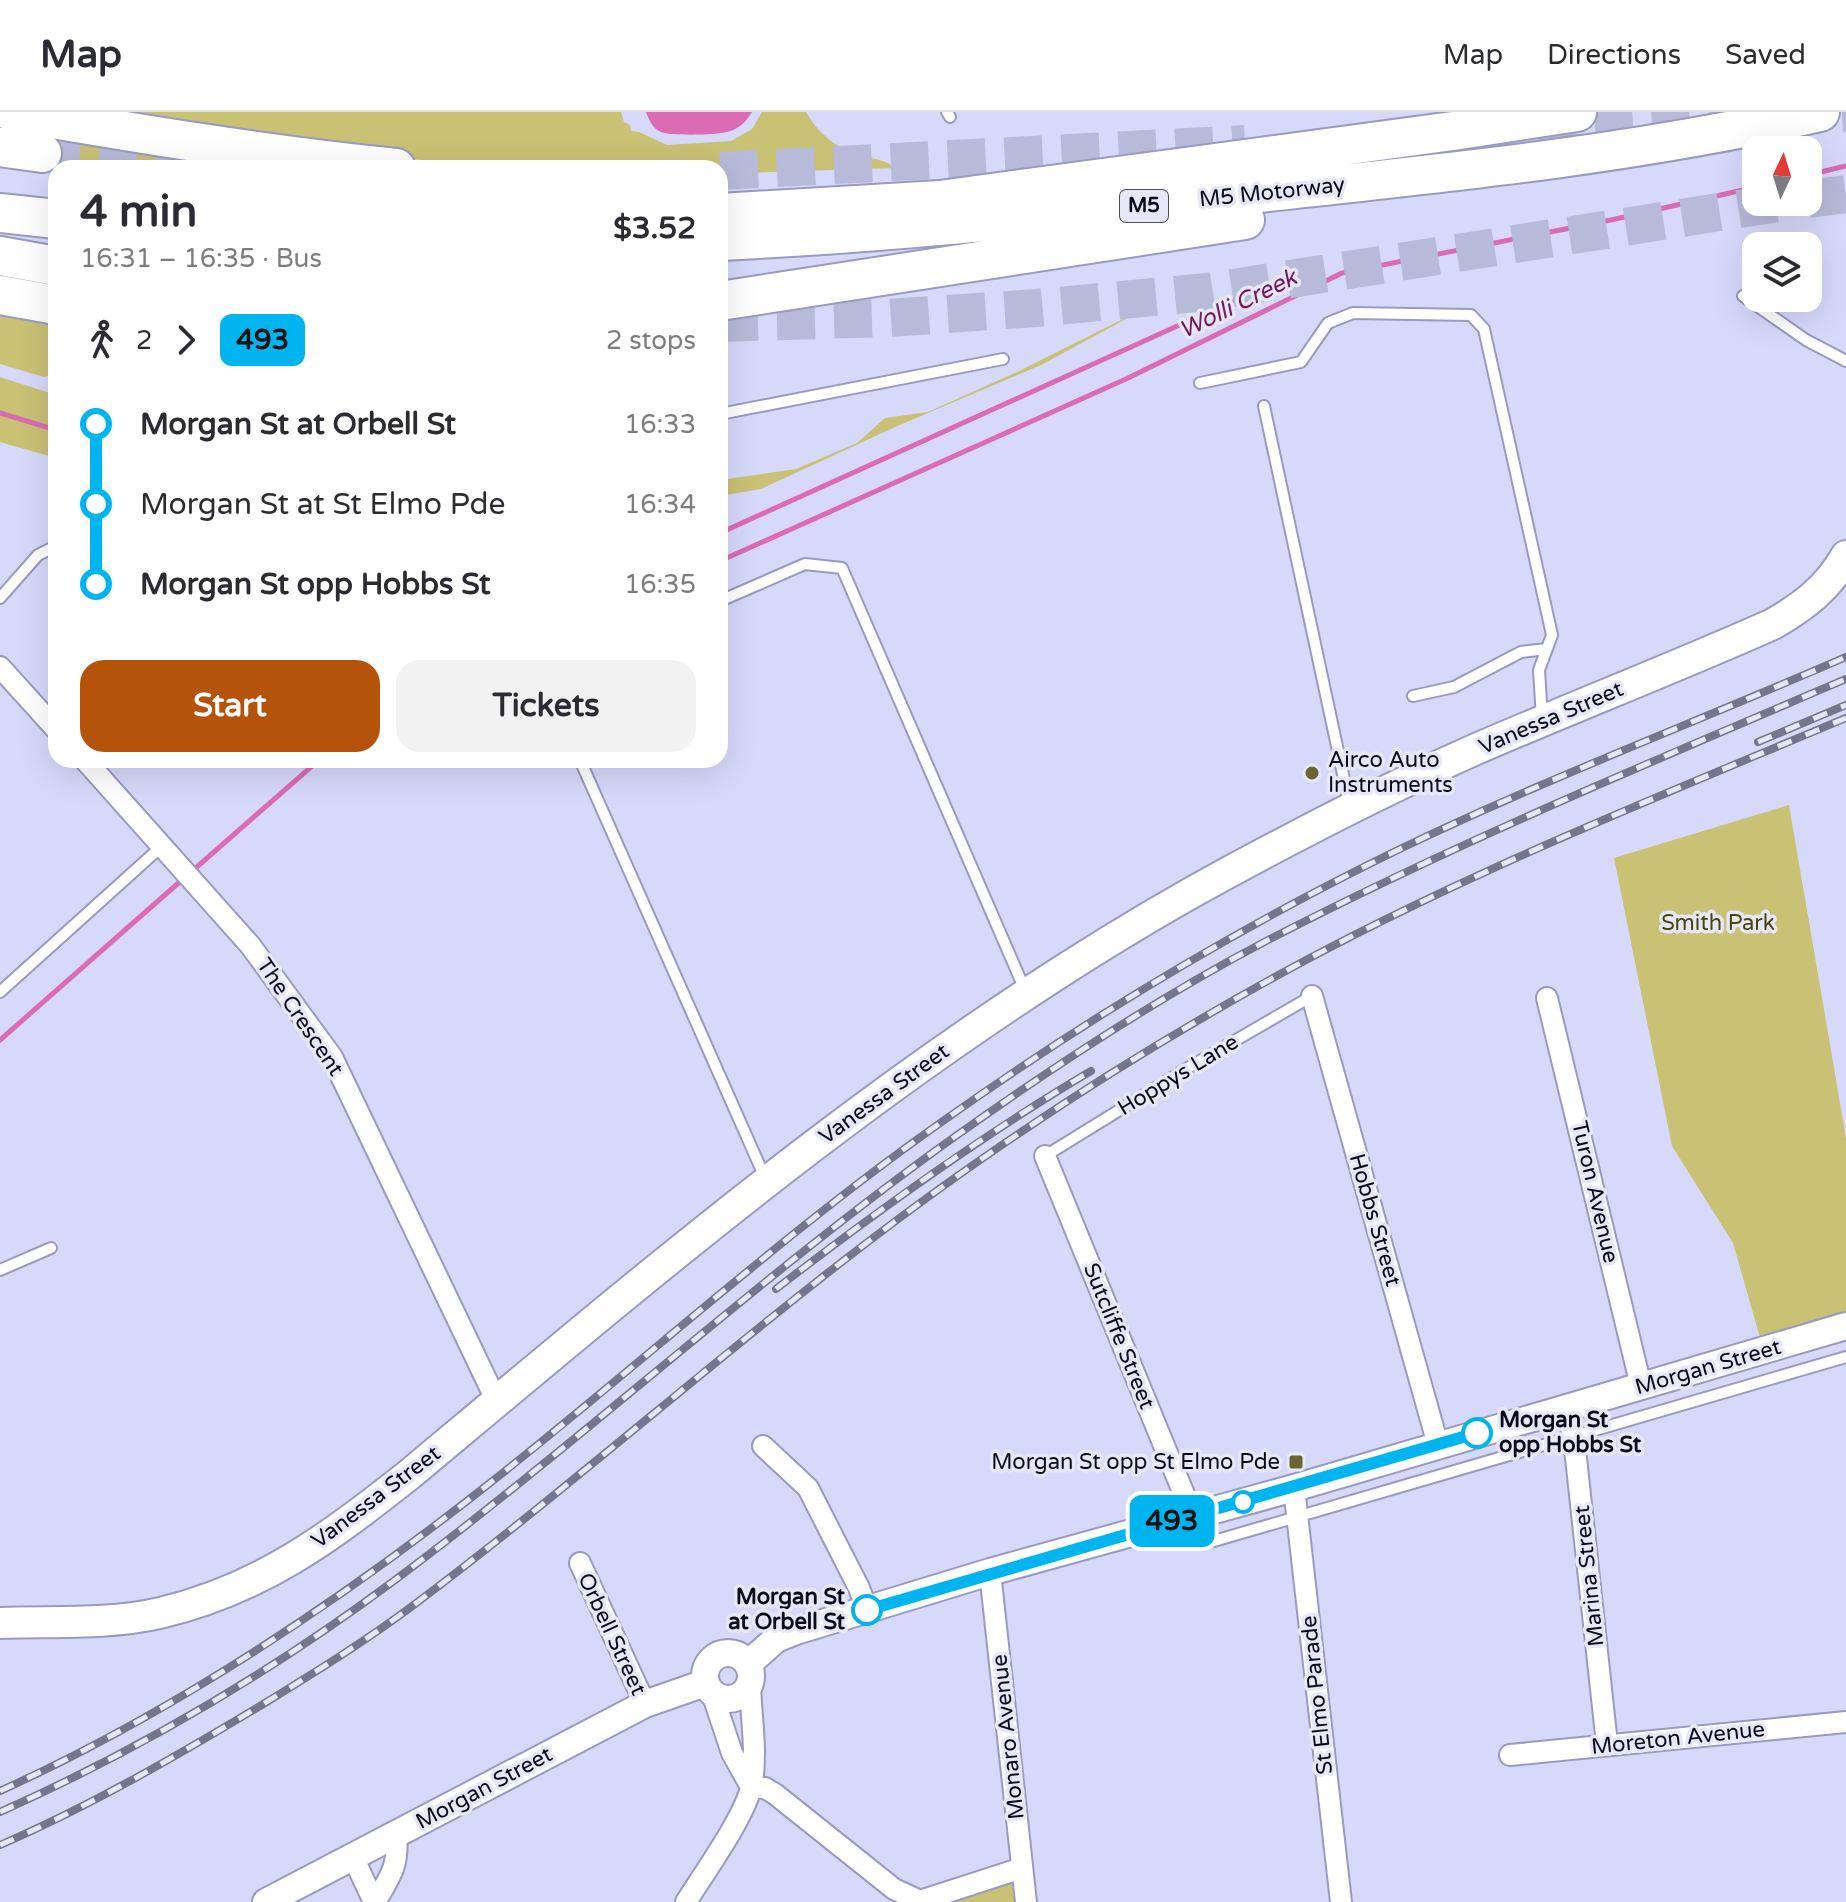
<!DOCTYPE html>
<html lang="en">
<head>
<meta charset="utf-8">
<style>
	:root { --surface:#fff; --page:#f2f2f3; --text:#2b2b33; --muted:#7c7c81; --line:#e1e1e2; --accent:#b45309 }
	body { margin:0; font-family:"Varela Round",sans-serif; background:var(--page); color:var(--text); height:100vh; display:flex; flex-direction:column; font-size:30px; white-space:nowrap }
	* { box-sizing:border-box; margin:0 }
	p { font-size:26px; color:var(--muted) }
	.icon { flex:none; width:44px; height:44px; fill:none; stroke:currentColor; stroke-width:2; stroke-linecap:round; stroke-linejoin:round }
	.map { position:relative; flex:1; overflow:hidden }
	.panel { position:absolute; left:48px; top:48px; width:680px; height:608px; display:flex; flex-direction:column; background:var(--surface); border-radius:24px; box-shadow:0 8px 32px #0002 }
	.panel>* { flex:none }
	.badge { padding:0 16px; border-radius:12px; font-size:28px; line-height:52px }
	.needle { width:52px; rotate:4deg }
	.controls { position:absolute; left:1742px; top:24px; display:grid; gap:16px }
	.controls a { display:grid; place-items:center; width:80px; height:80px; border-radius:16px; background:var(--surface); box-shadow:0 8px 32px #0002; font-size:40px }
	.map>.badge { position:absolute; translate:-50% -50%; box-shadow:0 0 0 4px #fff }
	.legs { display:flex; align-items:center; gap:12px; height:88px; padding:0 32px; font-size:26px }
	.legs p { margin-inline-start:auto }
	.summary { display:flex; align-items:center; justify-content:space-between; height:136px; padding:0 32px }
	h1 { font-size:44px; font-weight:700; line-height:60px }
	.action { display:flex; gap:16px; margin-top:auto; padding:16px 32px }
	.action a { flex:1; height:92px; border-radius:24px; background:var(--accent); color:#fff; font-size:32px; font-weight:700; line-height:92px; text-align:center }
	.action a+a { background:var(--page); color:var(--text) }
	ul { padding:0 32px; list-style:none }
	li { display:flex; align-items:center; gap:28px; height:80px; font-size:30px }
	li i { display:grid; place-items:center; width:12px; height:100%; margin:0 10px; background:currentColor }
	li i::after { content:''; width:20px; height:20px; margin:-10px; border:6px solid; border-radius:50%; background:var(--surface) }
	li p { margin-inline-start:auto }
	li:first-child i { background:linear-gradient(#0000 50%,currentColor 0) }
	li:last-child i { background:linear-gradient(currentColor 50%,#0000 0) }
	header { display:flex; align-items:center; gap:48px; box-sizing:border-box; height:112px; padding:0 40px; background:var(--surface); border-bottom:2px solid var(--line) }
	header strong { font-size:38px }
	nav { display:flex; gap:44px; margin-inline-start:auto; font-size:28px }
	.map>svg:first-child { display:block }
	.green { fill:#c9c174 }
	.water { fill:#db6cb3 }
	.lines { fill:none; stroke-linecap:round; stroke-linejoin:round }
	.stream { stroke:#db6cb3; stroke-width:5 }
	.motorway-tunnel { stroke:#b8bad9; stroke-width:38; stroke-dasharray:38 19; stroke-linecap:butt }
	.service-casing { stroke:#989ac1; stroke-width:14 }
	.minor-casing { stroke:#989ac1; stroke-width:24 }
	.tertiary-casing { stroke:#989ac1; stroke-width:30 }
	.secondary-casing { stroke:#989ac1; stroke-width:34 }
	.motorway-casing { stroke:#989ac1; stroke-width:42 }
	.service { stroke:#fff; stroke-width:10 }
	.minor { stroke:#fff; stroke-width:20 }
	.tertiary { stroke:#fff; stroke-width:26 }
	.secondary { stroke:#fff; stroke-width:30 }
	.motorway { stroke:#fff; stroke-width:38 }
	.rail-casing { stroke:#75758e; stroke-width:8 }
	.rail { stroke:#e6e7f9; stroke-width:5; stroke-dasharray:15; stroke-linecap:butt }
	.line-1-casing { stroke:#fff; stroke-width:18 }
	.line-1 { stroke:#00b5ef; stroke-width:12 }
	.poi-dot { fill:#6a6431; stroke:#e6e7f9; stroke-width:3 }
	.stop-1-dot { fill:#fff; stroke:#00b5ef; stroke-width:4 }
	.labels { text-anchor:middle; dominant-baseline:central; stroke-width:7; stroke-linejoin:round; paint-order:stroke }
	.shield { fill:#e6e7f9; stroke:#4d4c5c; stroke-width:2 }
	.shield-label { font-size:20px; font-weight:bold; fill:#0b0a18 }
	.street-label { font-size:22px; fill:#0b0a18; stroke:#e6e7f9 }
	.poi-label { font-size:22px; fill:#0b0a18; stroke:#e6e7f9; text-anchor:start }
	.park-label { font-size:22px; fill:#4b4508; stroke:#e6e7f9 }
	.stop-label { font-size:22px; font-weight:bold; fill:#0b0a18; stroke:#e6e7f9; text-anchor:start }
	.water-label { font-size:24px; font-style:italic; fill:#7a145c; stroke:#e6e7f9 }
</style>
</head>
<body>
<header>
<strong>Map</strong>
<nav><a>Map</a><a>Directions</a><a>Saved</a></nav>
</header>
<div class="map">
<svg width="1846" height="1790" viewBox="0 0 1846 1790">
	<rect width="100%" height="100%" fill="#d7d9fb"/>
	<path class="green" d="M121,0h500l3,10 6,3 1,6 8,1 28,13 64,-4 21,-12 10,-17h44c13,23 34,39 60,45 13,3 19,3 29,11l-157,5h-18v-5h-200l-159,-13 -126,-27z
		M52,25l213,31 -215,1z
		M0,199l56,11v52l-12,3 -44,-13z
		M1125,206l1,1 -85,46 -146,62 -134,62 -41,7v-16l76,-11 61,-26 28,-25 43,-6 89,-40z
		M0,265l56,18v63l-56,-16z
		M1789,693l57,333v177l-85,26 -28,-98 -61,-97 -58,-288z
		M1011,1769l5,21h-68z"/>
	<path class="water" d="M646,0h106c-6,10 -13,17 -25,20 -11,3 -56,4 -66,0 -8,-3 -12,-12 -15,-20z"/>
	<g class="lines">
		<path class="stream" d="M1808,63l38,-9
			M0,301l56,17
			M720,421l528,-239
			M720,449l406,-182 216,-106 269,-53 145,-33
			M190,761l129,-113
			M0,928l183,-161"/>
		<path class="motorway-tunnel" d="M1785,4l61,-3
			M1538,17l182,-10
			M42,41l167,15
			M720,59l525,-27
			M1808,87l38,-5
			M720,211l168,-5 148,-10 171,-16 577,-90"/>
		<g class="service-casing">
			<path id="service" d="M947,0l3,5
				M1743,184l63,44 40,21
				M1200,271l101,-21 27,-39 25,-10 118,2 13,14 68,306 -13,35 3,48
				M1264,294l86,401
				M720,302l283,-55
				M0,486l38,-43 18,-9
				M720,489l85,-37 37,4 183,422
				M1413,584l41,-9 67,-35 25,-3
				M580,648l186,420
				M0,880l162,-146
				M1045,1044l141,-87 126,-73
				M0,1158l51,-22
				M1195,1405l19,24 632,-184"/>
		</g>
		<g class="minor-casing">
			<path id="minor" d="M0,555l56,62
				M85,648l165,185 82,112 165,345
				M1312,884l126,449
				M1547,886l94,388
				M1045,1044l148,360
				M1568,1296l8,50 31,286
				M763,1334l45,42 51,100 8,22
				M1294,1376l47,414
				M580,1451l65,141
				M990,1460l36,330
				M712,1581l20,60 19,34
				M1510,1643l336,-33
				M751,1675l14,1 10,6 119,95 26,12 102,-33
				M353,1745l21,45
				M375,1790c16,-26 24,-37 21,-68
				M686,1790c18,-29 61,-88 66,-119 5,-33 -1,-66 -2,-99"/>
		</g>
		<g class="tertiary-casing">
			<path id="tertiary" d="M705 1564a23 23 0 1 1 46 0a23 23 0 1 1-46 0Z
				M748,1552l28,-25 20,-8 194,-59 304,-84 552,-162
				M266,1790l379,-198 60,-21"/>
		</g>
		<g class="secondary-casing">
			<path id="secondary" d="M0,1511c53,-2 108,2 160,-10 102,-24 170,-76 250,-139 249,-208 498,-421 781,-581 92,-51 186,-100 283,-143 99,-43 200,-82 299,-126 31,-18 55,-36 73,-68"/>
		</g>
		<g class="motorway-casing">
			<path id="motorway" d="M12,0c128,22 255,43 384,56
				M0,35l42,6
				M0,101l56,6
				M720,101l220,-13 513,-69 124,-19
				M720,129c189,-9 379,-30 567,-51 179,-19 357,-38 533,-78
				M0,144l56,10
				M0,183l56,10
				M720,189l525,-81"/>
		</g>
		<use href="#service" class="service"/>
		<use href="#minor" class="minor"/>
		<use href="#tertiary" class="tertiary"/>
		<use href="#secondary" class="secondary"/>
		<use href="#motorway" class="motorway"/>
		<g class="rail-casing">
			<path id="rail" d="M1758,630l88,-37
				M776,1177c101,-78 205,-153 315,-218
				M0,1679c176,-80 339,-189 490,-308 152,-120 295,-251 453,-362 145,-103 300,-196 461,-274 144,-69 295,-126 442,-190
				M0,1700c139,-62 273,-141 395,-232 190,-142 365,-304 558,-442 98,-70 208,-142 315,-198 188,-97 383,-178 578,-261
				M0,1733c90,-39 175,-88 260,-139 52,-32 106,-65 155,-102 189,-142 363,-303 558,-439 107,-75 219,-144 335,-206 173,-92 357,-165 538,-241"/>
		</g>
		<use href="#rail" class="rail"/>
	</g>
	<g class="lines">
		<g class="line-1-casing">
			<path id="line-1" d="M867,1498l610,-177"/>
		</g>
		<use href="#line-1" class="line-1"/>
	</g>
	<g class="poi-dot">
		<circle cx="1312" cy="661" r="8"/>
		<rect x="1288" y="1342" width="16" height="16" rx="4"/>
	</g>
	<g class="stop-1-dot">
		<circle cx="1477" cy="1321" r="14"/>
		<circle cx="1243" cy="1390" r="10"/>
		<circle cx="867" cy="1498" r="14"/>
	</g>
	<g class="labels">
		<rect class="shield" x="1120" y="78" width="48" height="32" rx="6"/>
		<g class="shield-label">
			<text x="1144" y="94">M5</text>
		</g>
		<g class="street-label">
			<text transform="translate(1272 80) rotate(-6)">M5 Motorway</text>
			<text transform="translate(1551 606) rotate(-23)">Vanessa Street</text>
			<text transform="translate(300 905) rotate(56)">The Crescent</text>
			<text transform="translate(1178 963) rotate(-31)">Hoppys Lane</text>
			<text transform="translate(884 982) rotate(-36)">Vanessa Street</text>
			<text transform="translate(1595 1080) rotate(77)">Turon Avenue</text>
			<text transform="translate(1375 1108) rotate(74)">Hobbs Street</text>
			<text transform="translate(1119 1224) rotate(68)">Sutcliffe Street</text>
			<text transform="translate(1708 1255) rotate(-16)">Morgan Street</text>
			<text transform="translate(376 1385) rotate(-37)">Vanessa Street</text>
			<text transform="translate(1589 1464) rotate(-96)">Marina Street</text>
			<text transform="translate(612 1522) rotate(65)">Orbell Street</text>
			<text transform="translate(1317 1583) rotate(-96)">St Elmo Parade</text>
			<text transform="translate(1008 1625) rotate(-96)">Monaro Avenue</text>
			<text transform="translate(1678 1626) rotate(-6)">Moreton Avenue</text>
			<text transform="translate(484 1676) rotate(-28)">Morgan Street</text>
		</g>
		<g class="poi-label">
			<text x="1328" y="648">Airco Auto<tspan x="1328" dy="25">Instruments</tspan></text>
			<text x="1280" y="1350" text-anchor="end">Morgan St opp St Elmo Pde</text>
		</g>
		<g class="park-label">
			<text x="1718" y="811">Smith Park</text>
		</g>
		<g class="stop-label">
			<text x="1499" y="1308">Morgan St<tspan x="1499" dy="25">opp Hobbs St</tspan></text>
			<text x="845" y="1485" text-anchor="end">Morgan St<tspan x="845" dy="25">at Orbell St</tspan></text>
		</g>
		<g class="water-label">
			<text transform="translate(1238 192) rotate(-26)">Wolli Creek</text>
		</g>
	</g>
</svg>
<div class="controls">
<a><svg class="needle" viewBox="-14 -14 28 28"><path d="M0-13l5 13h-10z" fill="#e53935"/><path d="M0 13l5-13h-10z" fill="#7c7c81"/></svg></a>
<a><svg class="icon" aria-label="layers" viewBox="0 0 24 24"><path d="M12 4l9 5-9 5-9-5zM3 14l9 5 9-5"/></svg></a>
</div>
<b class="badge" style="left:1172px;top:1409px;background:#00b5ef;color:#111">493</b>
<section class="panel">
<div class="summary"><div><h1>4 min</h1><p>16:31 – 16:35 · Bus</p></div><b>$3.52</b></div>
<div class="legs"><svg class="icon" aria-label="walk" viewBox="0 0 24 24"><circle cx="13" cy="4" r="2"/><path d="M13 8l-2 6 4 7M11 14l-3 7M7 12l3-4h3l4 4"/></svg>2<svg class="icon" aria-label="forward" viewBox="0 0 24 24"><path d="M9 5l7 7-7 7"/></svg><b class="badge" style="background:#00b5ef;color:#111">493</b><p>2 stops</p></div>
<ul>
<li><i style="color:#00b5ef"></i><b>Morgan St at Orbell St</b><p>16:33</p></li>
<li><i style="color:#00b5ef"></i><span>Morgan St at St Elmo Pde</span><p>16:34</p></li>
<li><i style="color:#00b5ef"></i><b>Morgan St opp Hobbs St</b><p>16:35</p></li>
</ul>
<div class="action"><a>Start</a><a>Tickets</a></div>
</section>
</div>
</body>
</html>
